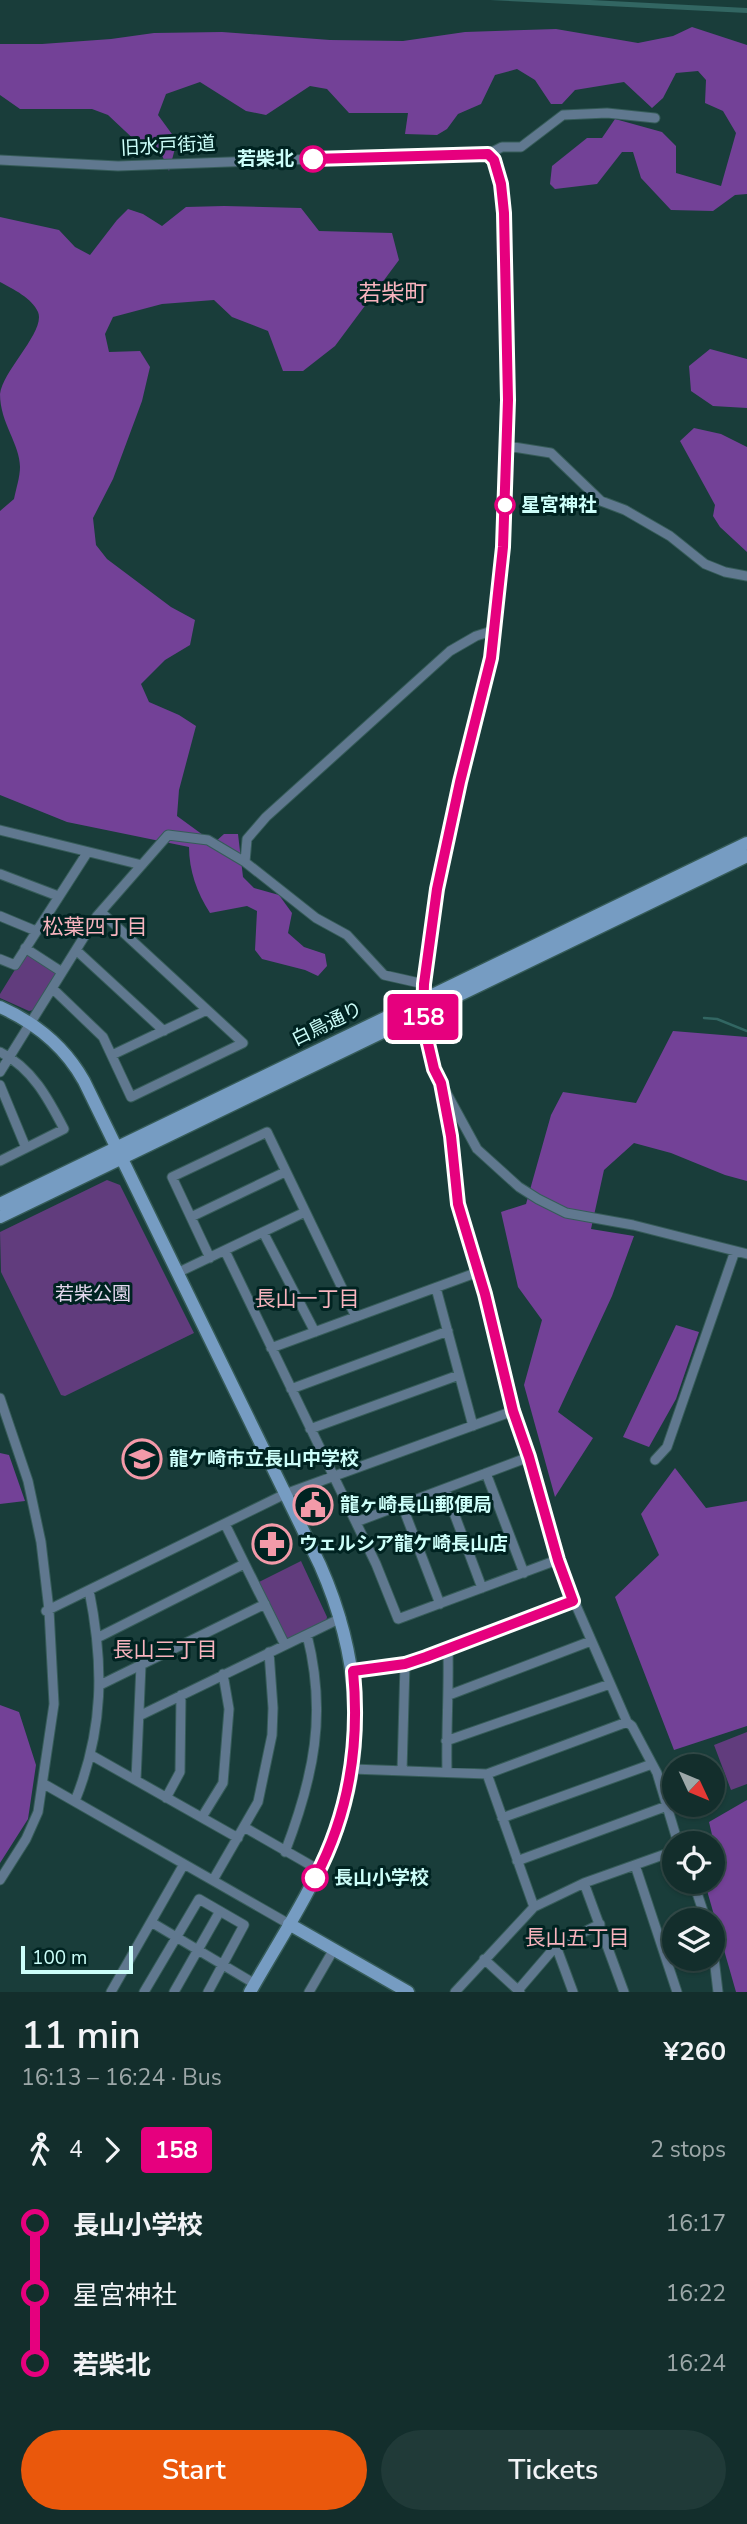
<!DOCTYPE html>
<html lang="en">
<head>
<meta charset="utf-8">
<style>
	:root { --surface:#132e2c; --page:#203a38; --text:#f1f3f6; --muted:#9da8a9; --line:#324a48; --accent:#ea580c }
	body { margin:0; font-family:"Nunito Sans","Noto Sans JP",sans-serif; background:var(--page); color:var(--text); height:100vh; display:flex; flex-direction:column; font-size:26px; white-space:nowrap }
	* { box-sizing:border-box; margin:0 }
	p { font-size:23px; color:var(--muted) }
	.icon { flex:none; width:38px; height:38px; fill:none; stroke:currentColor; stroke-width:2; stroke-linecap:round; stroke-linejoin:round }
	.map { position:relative; height:1992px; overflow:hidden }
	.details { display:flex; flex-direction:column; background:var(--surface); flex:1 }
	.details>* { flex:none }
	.badge { padding:0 14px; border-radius:5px; font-size:24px; line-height:46px }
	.needle { width:46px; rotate:134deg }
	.fabs { position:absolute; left:662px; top:1754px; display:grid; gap:14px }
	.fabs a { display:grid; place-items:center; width:63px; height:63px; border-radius:50%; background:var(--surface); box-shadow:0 2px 5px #0004,0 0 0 2px var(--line); font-size:35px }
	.scale { position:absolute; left:21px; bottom:18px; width:112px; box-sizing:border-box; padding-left:7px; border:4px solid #ccfef9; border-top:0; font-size:19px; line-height:24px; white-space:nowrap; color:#ccfef9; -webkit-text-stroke:5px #002321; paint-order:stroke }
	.map>.badge { position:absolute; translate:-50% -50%; box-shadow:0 0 0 4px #fff }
	.legs { display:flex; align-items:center; gap:10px; height:77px; padding:0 21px; font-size:23px }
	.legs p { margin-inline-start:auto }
	.headline { display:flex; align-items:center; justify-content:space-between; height:119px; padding:0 21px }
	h1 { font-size:38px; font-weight:600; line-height:52px }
	.primary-button { display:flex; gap:14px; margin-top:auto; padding:14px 21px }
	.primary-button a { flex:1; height:80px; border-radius:42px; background:var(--accent); color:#fff; font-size:28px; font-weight:600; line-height:80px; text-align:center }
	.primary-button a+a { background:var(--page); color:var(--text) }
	ul { padding:0 21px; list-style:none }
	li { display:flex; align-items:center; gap:24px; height:70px; font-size:26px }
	li i { display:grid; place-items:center; width:10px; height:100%; margin:0 9px; background:currentColor }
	li i::after { content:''; width:18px; height:18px; margin:-9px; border:5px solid; border-radius:50%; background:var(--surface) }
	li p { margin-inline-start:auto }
	li:first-child i { background:linear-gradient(#0000 50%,currentColor 0) }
	li:last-child i { background:linear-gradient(currentColor 50%,#0000 0) }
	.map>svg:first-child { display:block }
	.green { fill:#613c7d }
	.forest { fill:#734197 }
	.water { fill:#326662 }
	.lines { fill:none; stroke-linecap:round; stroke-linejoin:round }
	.stream { stroke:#326662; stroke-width:2.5 }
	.street-casing { stroke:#365c59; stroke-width:11 }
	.secondary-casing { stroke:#365c59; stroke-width:15 }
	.street { stroke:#60788f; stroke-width:9 }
	.secondary { stroke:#769cc2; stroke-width:12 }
	.line-1-casing { stroke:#fff; stroke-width:16 }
	.line-1 { stroke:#e6007e; stroke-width:10 }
	.stop-1-dot { fill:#fff; stroke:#e6007e; stroke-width:3.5 }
	.labels { text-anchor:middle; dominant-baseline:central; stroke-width:6; stroke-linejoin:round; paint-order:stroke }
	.street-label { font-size:19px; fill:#ccfef9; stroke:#002321 }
	.stop-label { font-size:19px; font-weight:bold; fill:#ccfef9; stroke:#002321; text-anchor:start }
	.park-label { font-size:19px; fill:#e4d8ef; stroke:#002321 }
	.poi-label { font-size:19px; font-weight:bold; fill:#ccfef9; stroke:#002321; text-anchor:start }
	.neighbourhood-label { font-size:21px; fill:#f8b4be; stroke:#002321 }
	.quarter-label { font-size:23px; fill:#f8b4be; stroke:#002321 }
</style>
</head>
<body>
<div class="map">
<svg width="747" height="1992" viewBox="0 0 747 1992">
	<rect width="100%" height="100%" fill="#193d3a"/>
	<path class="green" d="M29,954l26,17v5l-21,34 -5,1 -29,-13v-4l24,-39z
		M107,1180l13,5 74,148 -129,63 -4,-1 -60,-123 -1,-40z
		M301,1561l26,56 -1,5 -40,20 -29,-59z
		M747,1732v52l-16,6 -17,-45z"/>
	<path class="forest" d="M692,27l55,18v149l-12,1 -22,16 -42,-1 -30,-32 -8,-26h-11l-25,32 -42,5 -5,-5 2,-18 35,-28h15l13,-19 47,13 14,14v27l45,13 15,-53 -13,-22 -18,-8 1,-23 -8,-9 -22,2 -13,25 -11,10 -28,-26 -49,8 -13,14h-11l-16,-24 -18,-11 -22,6 -14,29 -23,10 -11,15 -10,6 -32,-1 3,-21h-59l-22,-24 -17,-3 -44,29 -20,-4 -46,-29 -34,12 -8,21 19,26 -8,30 -9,-20 -19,-5 -33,-31 -16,-6h-72l-20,-14v-51h42l69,-5 43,-6 68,-1 108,8 73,1 62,-9 91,-3 82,14 35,-7z
		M224,206l77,2 18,23 73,2 7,27 -64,86 -32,25h-20l-15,-40 -36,-14 -18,-17 -52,4 -49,13 -8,17 4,18 31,-1 10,16 -8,34 -29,78 -20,39 3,27 11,14 64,48 24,13 -5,25 -25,15 -24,24 8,18 30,13 17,11 -17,64 -2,26 37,27 10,-9h14l5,43 11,11 25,7 13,18 -4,20 16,14 21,7 2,12 -9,10 -13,-6 -43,-11 -7,-9 2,-39 -10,-5 -37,7c-13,-20 -21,-43 -21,-66l-122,-25 -67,-27v-284l14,-12c2,-10 6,-22 6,-32 0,-23 -20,-44 -20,-73 3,-24 46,-63 38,-82 -6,-14 -25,-23 -38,-30v-65l59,13 16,17 15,8 27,-35 11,-11 15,5 19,12 24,-19z
		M710,349l37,10v49l-34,-2 -22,-15 -2,-25z
		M694,428l27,6 26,13v105l-27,-25 -7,-11 2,-11 -35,-64z
		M673,1031l74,6v144l-22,-6 -54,-22 -37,-10 -30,27 -13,59 43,7 -22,60 -54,116 35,26 -38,59 -31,-112 18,-65 -24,-33 -17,-75 25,-8 25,-89 12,-23 73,11z
		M676,1325l23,7 -23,67 -27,48 -26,-10z
		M0,1453l9,2 16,46 -25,3z
		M675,1468l31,40 41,-7v225l-73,24 -59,-153 44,-42 -18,-41z
		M0,1705l19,7 17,53 -8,54 -28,44z
		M747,1800v192h-11l-30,-105 15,-14 -12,-51z"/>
	<path class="water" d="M490,0h101l156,8v5z"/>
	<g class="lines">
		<path class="stream" d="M704,1018l13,1 30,12"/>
		<g class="street-casing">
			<path id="street" d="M488,154l14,-7h19l42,-32 44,-2 48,5
				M0,160l118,6 363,-13 11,3 9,28 6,120v142l-4,101 -12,111 -31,124 -23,107 -13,95 -2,29 3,22 9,34 7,14 36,66 42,38 19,12 28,14 67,12 114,29
				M507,446l44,7 50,48 24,9 45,26 35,28 20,8 22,4
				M0,830l142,35
				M0,874l58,22
				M0,916l36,15
				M25,948l37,24
				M76,950l88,81
				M0,959l15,6 72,-112
				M424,984l-40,-9 -37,-40 -31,-17 -71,-56 2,-23 19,-22 184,-166 26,-15 19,-6
				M52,988l51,49 28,60 112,-54 -142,-131
				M0,1052c32,16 48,46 64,77l-64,32
				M112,1055l95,-45
				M0,1072l97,-156 71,-81 40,5 37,22
				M0,1085l26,63
				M442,1092l9,44 7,68 27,90 28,117 52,169 62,142 5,4 25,47 21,70
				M191,1217l94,-45
				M263,1232l52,100
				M225,1251l151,313 22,55 159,-59
				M210,1258l-38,-81 95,-45 89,185
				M177,1273l128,-61
				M436,1288l37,138
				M271,1348l207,-76
				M291,1389l157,-58
				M0,1398l28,83 13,61 8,68 5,94 -16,108 -12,27 -26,41
				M310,1429l149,-54
				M655,1460l12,-13 68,-196
				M486,1473l38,100
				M445,1489l37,99
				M402,1505l38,99
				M356,1522l173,-65
				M225,1524l60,121
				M46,1611l239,-117 228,-83
				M97,1638l147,-74
				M353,1671l52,-7 43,-14 125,-49
				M100,1685l165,-81
				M449,1695l142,-54
				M139,1716l202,-98
				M446,1741l164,-57
				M91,1755l147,83
				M352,1769l135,5 47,133
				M402,1771l3,-107
				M447,1771c-1,-40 2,-80 1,-121
				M487,1774l140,-52
				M136,1780l5,-115
				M44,1784l245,140
				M166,1798l14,-26 1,-77
				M75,1801c29,-72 29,-136 14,-211
				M202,1817l21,-34 6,-74 -6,-35
				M502,1818l150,-54
				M244,1827l75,43
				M285,1852c29,-76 42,-138 22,-217
				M517,1861l150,-55
				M635,1865l42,127
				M213,1880l45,-78 14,-67 1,-27 -4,-56
				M693,1881l13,39
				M584,1883l40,109
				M151,1922l104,62
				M712,1941l6,51
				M556,1946l17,46
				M484,1959l36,33
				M519,1989l37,-43 44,-22
				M111,1992l73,-128
				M144,1992l55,-93 45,26 -36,67
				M174,1992l46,-81
				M309,1992l25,-43
				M455,1992l79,-85 50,-24 90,-32"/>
		</g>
		<g class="secondary-casing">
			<path id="secondary" d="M0,1007c36,16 65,40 84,74l236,484c38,86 49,182 14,271 -22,55 -55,105 -84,156
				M0,1204l747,-361
				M0,1217l747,-361
				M289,1924l119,68"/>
		</g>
		<use href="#street" class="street"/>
		<use href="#secondary" class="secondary"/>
	</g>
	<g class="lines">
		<g class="line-1-casing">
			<path id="line-1" d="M313,159l175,-5 6,6 7,24 3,29 4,187 -5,147 -12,111 -31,124 -23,107 -13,95 -1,38 11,47 7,14 10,53 7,68 27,90 28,117 16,46 29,103 15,41 -147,56 -21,7 -52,7c7,72 -4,143 -38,207"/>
		</g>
		<use href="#line-1" class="line-1"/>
	</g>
	<defs>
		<g id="school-ring" transform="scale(2.0125)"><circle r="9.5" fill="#002321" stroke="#f39aa9" stroke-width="1.5"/><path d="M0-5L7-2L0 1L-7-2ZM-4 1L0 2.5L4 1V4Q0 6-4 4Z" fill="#f39aa9"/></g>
		<g id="civic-ring" transform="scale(2.0125)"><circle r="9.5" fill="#002321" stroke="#f39aa9" stroke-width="1.5"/><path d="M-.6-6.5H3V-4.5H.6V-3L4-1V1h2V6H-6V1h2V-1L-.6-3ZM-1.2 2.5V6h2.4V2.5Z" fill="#f39aa9"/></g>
		<g id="pharmacy-ring" transform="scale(2.0125)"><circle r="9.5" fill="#002321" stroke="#f39aa9" stroke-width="1.5"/><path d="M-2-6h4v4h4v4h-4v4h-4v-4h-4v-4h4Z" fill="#f39aa9"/></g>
	</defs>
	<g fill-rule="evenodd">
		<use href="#school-ring" x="142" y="1459"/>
		<use href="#civic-ring" x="313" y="1505"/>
		<use href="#pharmacy-ring" x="272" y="1544"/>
	</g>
	<g class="stop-1-dot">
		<circle cx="313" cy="159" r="12"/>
		<circle cx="505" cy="505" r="9"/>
		<circle cx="315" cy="1878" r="12"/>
	</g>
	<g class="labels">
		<g class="street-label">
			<text transform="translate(168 146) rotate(-3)">旧水戸街道</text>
			<text transform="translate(327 1024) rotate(-26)">白鳥通り</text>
		</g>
		<g class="stop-label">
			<text x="294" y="159" text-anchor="end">若柴北</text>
			<text x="521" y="505">星宮神社</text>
			<text x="334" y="1878">長山小学校</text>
		</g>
		<g class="park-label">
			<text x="93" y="1294">若柴公園</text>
		</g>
		<g class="poi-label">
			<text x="169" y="1459">龍ケ崎市立長山中学校</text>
			<text x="340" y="1505">龍ヶ崎長山郵便局</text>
			<text x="299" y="1544">ウェルシア龍ケ崎長山店</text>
		</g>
		<g class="neighbourhood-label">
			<text x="95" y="927">松葉四丁目</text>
			<text x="307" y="1299">長山一丁目</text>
			<text x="165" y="1650">長山三丁目</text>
			<text x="577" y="1938">長山五丁目</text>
		</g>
		<g class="quarter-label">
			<text x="393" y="293">若柴町</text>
		</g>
	</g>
</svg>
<div class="fabs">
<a><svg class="needle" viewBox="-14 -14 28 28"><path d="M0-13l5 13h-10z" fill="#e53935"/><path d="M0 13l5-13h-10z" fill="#9da8a9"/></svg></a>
<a><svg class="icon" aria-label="locate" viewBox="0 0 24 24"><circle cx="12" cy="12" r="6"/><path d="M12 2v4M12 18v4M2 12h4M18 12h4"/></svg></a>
<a><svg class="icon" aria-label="layers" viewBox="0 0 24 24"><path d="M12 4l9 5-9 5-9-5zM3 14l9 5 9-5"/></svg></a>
</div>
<div class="scale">100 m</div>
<b class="badge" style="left:423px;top:1017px;background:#e6007e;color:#fff">158</b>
</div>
<section class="details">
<div class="headline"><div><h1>11 min</h1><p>16:13 – 16:24 · Bus</p></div><b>¥260</b></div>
<div class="legs"><svg class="icon" aria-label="walk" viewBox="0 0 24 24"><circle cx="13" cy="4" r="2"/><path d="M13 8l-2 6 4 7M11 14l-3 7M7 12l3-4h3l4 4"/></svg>4<svg class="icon" aria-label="forward" viewBox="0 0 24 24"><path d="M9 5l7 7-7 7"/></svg><b class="badge" style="background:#e6007e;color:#fff">158</b><p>2 stops</p></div>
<ul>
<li><i style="color:#e6007e"></i><b>長山小学校</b><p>16:17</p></li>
<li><i style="color:#e6007e"></i><span>星宮神社</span><p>16:22</p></li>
<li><i style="color:#e6007e"></i><b>若柴北</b><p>16:24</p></li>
</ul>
<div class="primary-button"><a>Start</a><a>Tickets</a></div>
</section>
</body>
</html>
